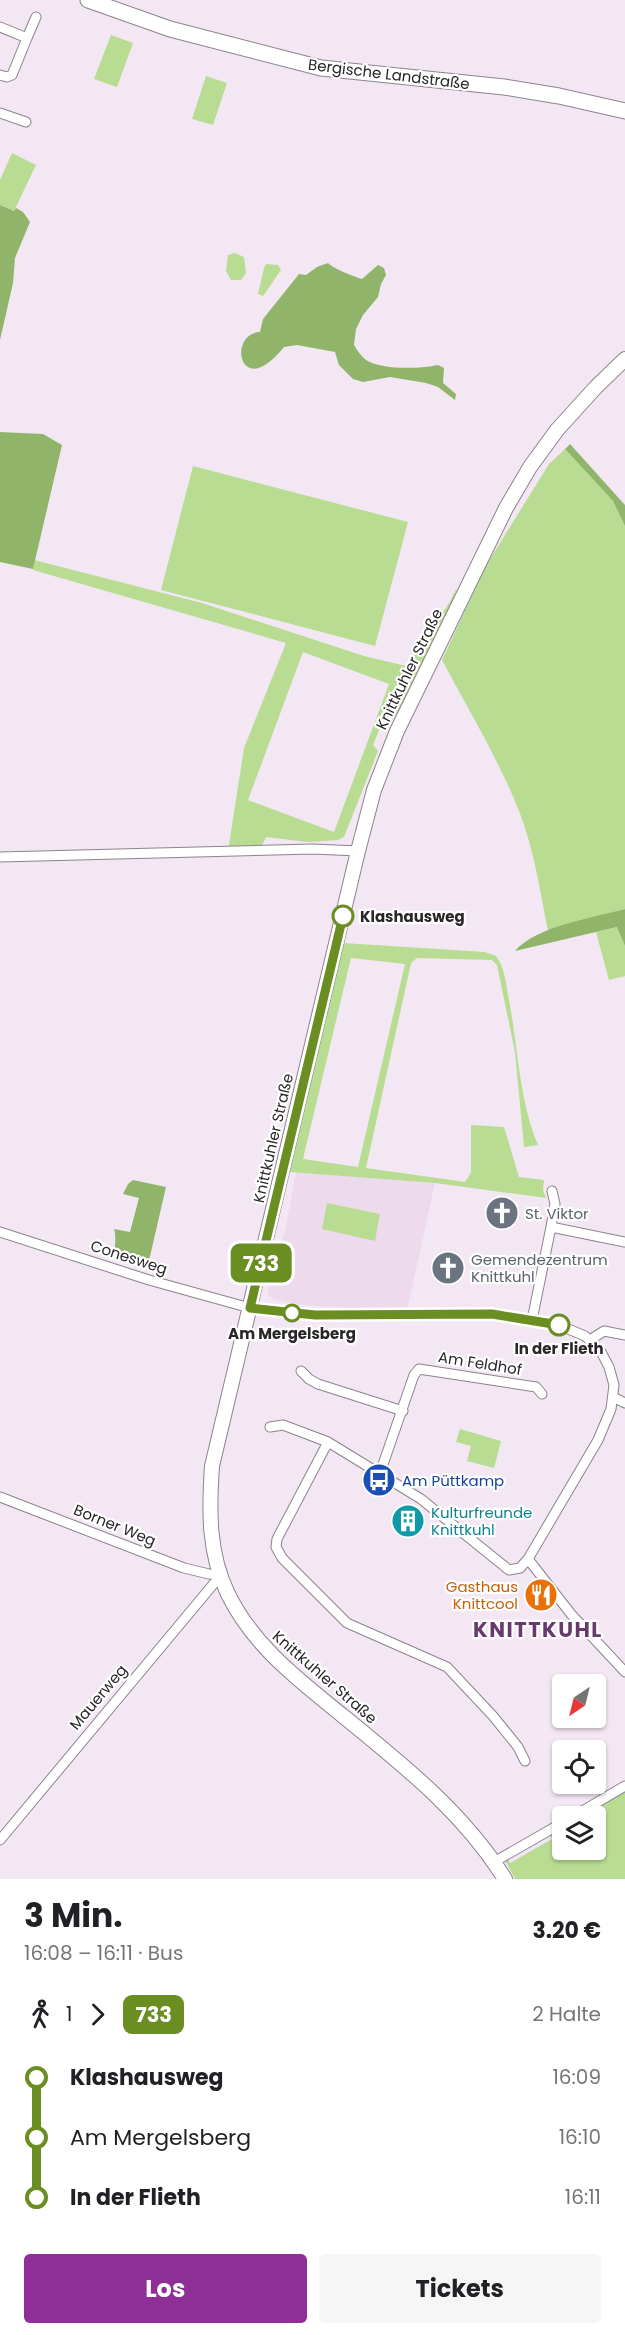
<!DOCTYPE html>
<html lang="de">
<head>
<meta charset="utf-8">
<style>
	:root { --surface:#fff; --page:#f6f6f6; --text:#202124; --muted:#757577; --accent:#8f2e97 }
	body { margin:0; font-family:Poppins,sans-serif; background:var(--page); color:var(--text); height:100vh; display:flex; flex-direction:column; font-size:22px; white-space:nowrap }
	* { box-sizing:border-box; margin:0 }
	p { font-size:20px; color:var(--muted) }
	.icon { flex:none; width:33px; height:33px; fill:none; stroke:currentColor; stroke-width:2; stroke-linecap:round; stroke-linejoin:round }
	.map { position:relative; height:1879px; overflow:hidden }
	.drawer { display:flex; flex-direction:column; background:var(--surface); flex:1 }
	.drawer>* { flex:none }
	.badge { padding:0 12px; border-radius:9px; font-size:21px; line-height:39px }
	.needle { width:39px; rotate:215deg }
	.tools { position:absolute; left:552px; top:1674px; display:grid; gap:12px }
	.tools a { display:grid; place-items:center; width:54px; height:54px; border-radius:6px; background:var(--surface); box-shadow:0 2px 4px #0004; font-size:30px }
	.map>.badge { position:absolute; translate:-50% -50%; box-shadow:0 0 0 3px #fff }
	.legs { display:flex; align-items:center; gap:9px; height:66px; padding:0 24px; font-size:20px }
	.legs p { margin-inline-start:auto }
	.overview { display:flex; align-items:center; justify-content:space-between; height:102px; padding:0 24px }
	h1 { font-size:33px; font-weight:700; line-height:45px }
	.action { display:flex; gap:12px; margin-top:auto; padding:12px 24px }
	.action a { flex:1; height:69px; border-radius:6px; background:var(--accent); color:#fff; font-size:24px; font-weight:700; line-height:69px; text-align:center }
	.action a+a { background:var(--page); color:var(--text) }
	ul { padding:0 24px; list-style:none }
	li { display:flex; align-items:center; gap:21px; height:60px; font-size:22px }
	li i { display:grid; place-items:center; width:9px; height:100%; margin:0 8px; background:currentColor }
	li i::after { content:''; width:15px; height:15px; margin:-8px; border:4px solid; border-radius:50%; background:var(--surface) }
	li p { margin-inline-start:auto }
	li:first-child i { background:linear-gradient(#0000 50%,currentColor 0) }
	li:last-child i { background:linear-gradient(currentColor 50%,#0000 0) }
	.map>svg:first-child { display:block }
	.built { fill:#eddbed }
	.green { fill:#b8dd92; fill-rule:evenodd }
	.forest { fill:#90b56a }
	.lines { fill:none; stroke-linecap:round; stroke-linejoin:round }
	.street-casing { stroke:#8d828d; stroke-width:11 }
	.secondary-casing { stroke:#8d828d; stroke-width:16 }
	.primary-casing { stroke:#8d828d; stroke-width:17 }
	.street { stroke:#fff; stroke-width:9 }
	.secondary { stroke:#fff; stroke-width:14 }
	.primary { stroke:#fff; stroke-width:15 }
	.line-1-casing { stroke:#fff; stroke-width:14 }
	.line-1 { stroke:#6b8e23; stroke-width:9 }
	.stop-1-dot { fill:#fff; stroke:#6b8e23; stroke-width:3 }
	.labels { text-anchor:middle; dominant-baseline:central; stroke-width:4.5; stroke-linejoin:round; paint-order:stroke }
	.street-label { font-size:15px; fill:#292529; stroke:#fff }
	.stop-label { font-size:15px; font-weight:bold; fill:#292529; stroke:#fff }
	.worship-label { font-size:15px; fill:#5b616d; stroke:#fff; text-anchor:start }
	.transit-label { font-size:15px; fill:#164399; stroke:#fff; text-anchor:start }
	.culture-label { font-size:15px; fill:#0d838f; stroke:#fff; text-anchor:start }
	.food-label { font-size:15px; fill:#c56008; stroke:#fff; text-anchor:end }
	.district-label { font-size:21px; font-weight:bold; letter-spacing:1.5px; fill:#69396d; stroke:#fff }
</style>
</head>
<body>
<div class="map">
<svg width="625" height="1879" viewBox="0 0 625 1879">
	<rect width="100%" height="100%" fill="#f3e7f3"/>
	<path class="built" d="M296,1172l139,11 -28,127 -80,-3 -31,-3 -21,-4 -8,-6 19,-68z"/>
	<path class="green" d="M111,35l22,8 -16,44 -23,-8z
		M206,76l21,7 -14,42 -21,-6z
		M12,153l24,12 -22,46 -14,-6v-25z
		M235,253l9,4 2,16 -5,7h-10l-5,-9 2,-16z
		M266,264l12,1 3,5 -18,26 -5,-2 6,-26z
		M565,449l48,52 12,25v383l-77,22c-8,-40 -14,-82 -29,-120 -21,-53 -51,-102 -77,-151l43,-93 64,-103z
		M193,466l215,56 -33,124 -214,-56z
		M34,560l168,43 162,53 42,10 42,-61 9,-18 -6,21 -52,102 -11,16 -8,2 -7,17 5,6 -34,86 -6,3 -30,2 -42,-5 -6,12 -32,2 16,-103 42,-105 -253,-73zM303,652l86,32 -55,148 -86,-32z
		M618,927l7,19v30l-16,4 -13,-48z
		M343,943l142,9 11,4c9,11 10,29 13,44 9,47 10,100 29,145l-14,2 -9,-95 -18,-87 -5,-5 -75,-2 -6,5 -45,205 99,14 6,-9v-48l33,2 15,50 25,3 -1,10 3,8 -111,-15 -145,-11zM351,958l54,6 -47,203 -55,-8z
		M327,1203l53,11 -5,27 -53,-12z
		M460,1429l41,12 -7,27 -27,-7 4,-15 -15,-4z
		M625,1791v88h-110l-10,-19 2,-2 3,5 42,-24 -3,-5 13,-8v24h34v-34h-16z"/>
	<path class="forest" d="M0,205l14,6 2,-3 7,4 7,10 -15,36 -2,25 -13,57z
		M328,263c6,6 25,13 34,16l16,-14 6,3 2,7 -5,9 -3,13 -15,18 -7,14 -2,16c3,5 7,11 12,15 16,10 53,9 72,5l6,3 -1,15 13,11 -1,6 -17,-13 -12,-4 -36,-6 -27,5 -10,-3 -14,-14 -4,-13 -38,-7 -13,2c-45,56 -57,-14 -24,-15l3,-13 36,-45 7,1 11,-8z
		M0,432l43,2 19,11 -29,124 -33,-7z
		M570,444l55,61v21l-12,-25 -48,-52z
		M625,909v37l-8,-19 -102,24c21,-25 78,-33 110,-42z
		M133,1180l33,7 -18,78h-3l-30,-9c-1,-10 2,-18 -1,-27l16,3 9,-34 -16,-4 5,-10z"/>
	<g class="lines">
		<g class="street-casing">
			<path id="street" d="M0,27l27,11 -15,37 -5,2 -7,-2
				M27,38l9,-21
				M0,113l26,9
				M0,857l313,-8 45,2
				M551,1227l4,-23 -3,-13
				M0,1232l149,48 101,28 65,7 177,-1 69,12 24,10 15,14 9,17 5,18 -3,24 -13,31 -70,119 -8,9 -11,2 -88,-71 -93,-57
				M532,1320l19,-93 74,15
				M590,1340l14,-9 21,4
				M301,1371l8,8 9,5 85,27
				M613,1397l12,6
				M270,1427l13,-2 45,17 -51,97 -1,8 6,11 65,65 100,44 46,49 25,31 7,14
				M380,1473l34,-98 5,-6 117,18 6,7
				M0,1497l184,71 25,6 12,1
				M528,1559l43,55 54,58
				M574,1816l51,-30
				M0,1840l221,-265
				M494,1862l68,-39"/>
		</g>
		<g class="secondary-casing">
			<path id="secondary" d="M505,1879c-42,-67 -102,-114 -162,-163 -44,-36 -89,-69 -115,-122 -20,-41 -19,-84 -16,-128l146,-615 16,-61 23,-59 109,-223 24,-41 27,-37 39,-43 29,-28"/>
		</g>
		<g class="primary-casing">
			<path id="primary" d="M88,0l82,29 151,39 183,19 55,9 66,15"/>
		</g>
		<use href="#street" class="street"/>
		<use href="#secondary" class="secondary"/>
		<use href="#primary" class="primary"/>
	</g>
	<g class="lines">
		<g class="line-1-casing">
			<path id="line-1" d="M343,916l-93,392 65,7 177,-1 67,11"/>
		</g>
		<use href="#line-1" class="line-1"/>
	</g>
	<defs>
		<g id="church-disc" transform="scale(1.725)"><circle r="9.5" fill="#6b7280" stroke="#fff"/><path d="M-1.2-6h2.4v3.5h3.3v2.4h-3.3V6h-2.4V-.1h-3.3v-2.4h3.3Z" fill="#fff"/></g>
		<g id="bus-disc" transform="scale(1.725)"><circle r="9.5" fill="#1a4fb4" stroke="#fff"/><path d="M-5-6H5V4H4V6H2V4H-2V6H-4V4H-5ZM-3.5-4V0h7V-4ZM-3.5 1.2v1.5H-2V1.2ZM2 1.2v1.5H3.5V1.2Z" fill="#fff"/></g>
		<g id="building-disc" transform="scale(1.725)"><circle r="9.5" fill="#0f9aa8" stroke="#fff"/><path d="M-4-6H4V6H1V3H-1V6H-4ZM-2.5-4.3h1.7v1.8h-1.7ZM.8-4.3h1.7v1.8H.8ZM-2.5-1h1.7V.8h-1.7ZM.8-1h1.7V.8H.8Z" fill="#fff"/></g>
		<g id="restaurant-disc" transform="scale(1.725)"><circle r="9.5" fill="#e8710a" stroke="#fff"/><path d="M-5-6h1v4h1v-4h1v4h1v-4h1v5L-1.5 .5V6h-2V.5L-5-1ZM5-6V6H3V1.5H1.5Q1.5-4 5-6Z" fill="#fff"/></g>
	</defs>
	<g fill-rule="evenodd">
		<use href="#church-disc" x="502" y="1213"/>
		<use href="#church-disc" x="448" y="1268"/>
		<use href="#bus-disc" x="379" y="1480"/>
		<use href="#building-disc" x="408" y="1521"/>
		<use href="#restaurant-disc" x="541" y="1595"/>
	</g>
	<g class="stop-1-dot">
		<circle cx="343" cy="916" r="10"/>
		<circle cx="292" cy="1313" r="8"/>
		<circle cx="559" cy="1325" r="10"/>
	</g>
	<g class="labels">
		<g class="street-label">
			<text transform="translate(389 74) rotate(7)">Bergische Landstraße</text>
			<text transform="translate(409 669) rotate(-64)">Knittkuhler Straße</text>
			<text transform="translate(273 1138) rotate(-77)">Knittkuhler Straße</text>
			<text transform="translate(129 1257) rotate(18)">Conesweg</text>
			<text transform="translate(480 1363) rotate(9)">Am Feldhof</text>
			<text transform="translate(115 1525) rotate(22)">Borner Weg</text>
			<text transform="translate(325 1677) rotate(41)">Knittkuhler Straße</text>
			<text transform="translate(98 1697) rotate(-50)">Mauerweg</text>
		</g>
		<g class="stop-label">
			<text x="360" y="916" text-anchor="start">Klashausweg</text>
			<text x="292" y="1333">Am Mergelsberg</text>
			<text x="559" y="1348">In der Flieth</text>
		</g>
		<g class="worship-label">
			<text x="525" y="1213">St. Viktor</text>
			<text x="471" y="1259">Gemendezentrum<tspan x="471" dy="17">Knittkuhl</tspan></text>
		</g>
		<g class="transit-label">
			<text x="402" y="1480">Am Püttkamp</text>
		</g>
		<g class="culture-label">
			<text x="431" y="1512">Kulturfreunde<tspan x="431" dy="17">Knittkuhl</tspan></text>
		</g>
		<g class="food-label">
			<text x="518" y="1586">Gasthaus<tspan x="518" dy="17">Knittcool</tspan></text>
		</g>
		<g class="district-label">
			<text x="538" y="1629">KNITTKUHL</text>
		</g>
	</g>
</svg>
<div class="tools">
<a><svg class="needle" viewBox="-14 -14 28 28"><path d="M0-13l5 13h-10z" fill="#e53935"/><path d="M0 13l5-13h-10z" fill="#757577"/></svg></a>
<a><svg class="icon" aria-label="locate" viewBox="0 0 24 24"><circle cx="12" cy="12" r="6"/><path d="M12 2v4M12 18v4M2 12h4M18 12h4"/></svg></a>
<a><svg class="icon" aria-label="layers" viewBox="0 0 24 24"><path d="M12 4l9 5-9 5-9-5zM3 14l9 5 9-5"/></svg></a>
</div>
<b class="badge" style="left:261px;top:1263px;background:#6b8e23;color:#fff">733</b>
</div>
<section class="drawer">
<div class="overview"><div><h1>3 Min.</h1><p>16:08 – 16:11 · Bus</p></div><b>3.20 €</b></div>
<div class="legs"><svg class="icon" aria-label="walk" viewBox="0 0 24 24"><circle cx="13" cy="4" r="2"/><path d="M13 8l-2 6 4 7M11 14l-3 7M7 12l3-4h3l4 4"/></svg>1<svg class="icon" aria-label="forward" viewBox="0 0 24 24"><path d="M9 5l7 7-7 7"/></svg><b class="badge" style="background:#6b8e23;color:#fff">733</b><p>2 Halte</p></div>
<ul>
<li><i style="color:#6b8e23"></i><b>Klashausweg</b><p>16:09</p></li>
<li><i style="color:#6b8e23"></i><span>Am Mergelsberg</span><p>16:10</p></li>
<li><i style="color:#6b8e23"></i><b>In der Flieth</b><p>16:11</p></li>
</ul>
<div class="action"><a>Los</a><a>Tickets</a></div>
</section>
</body>
</html>
